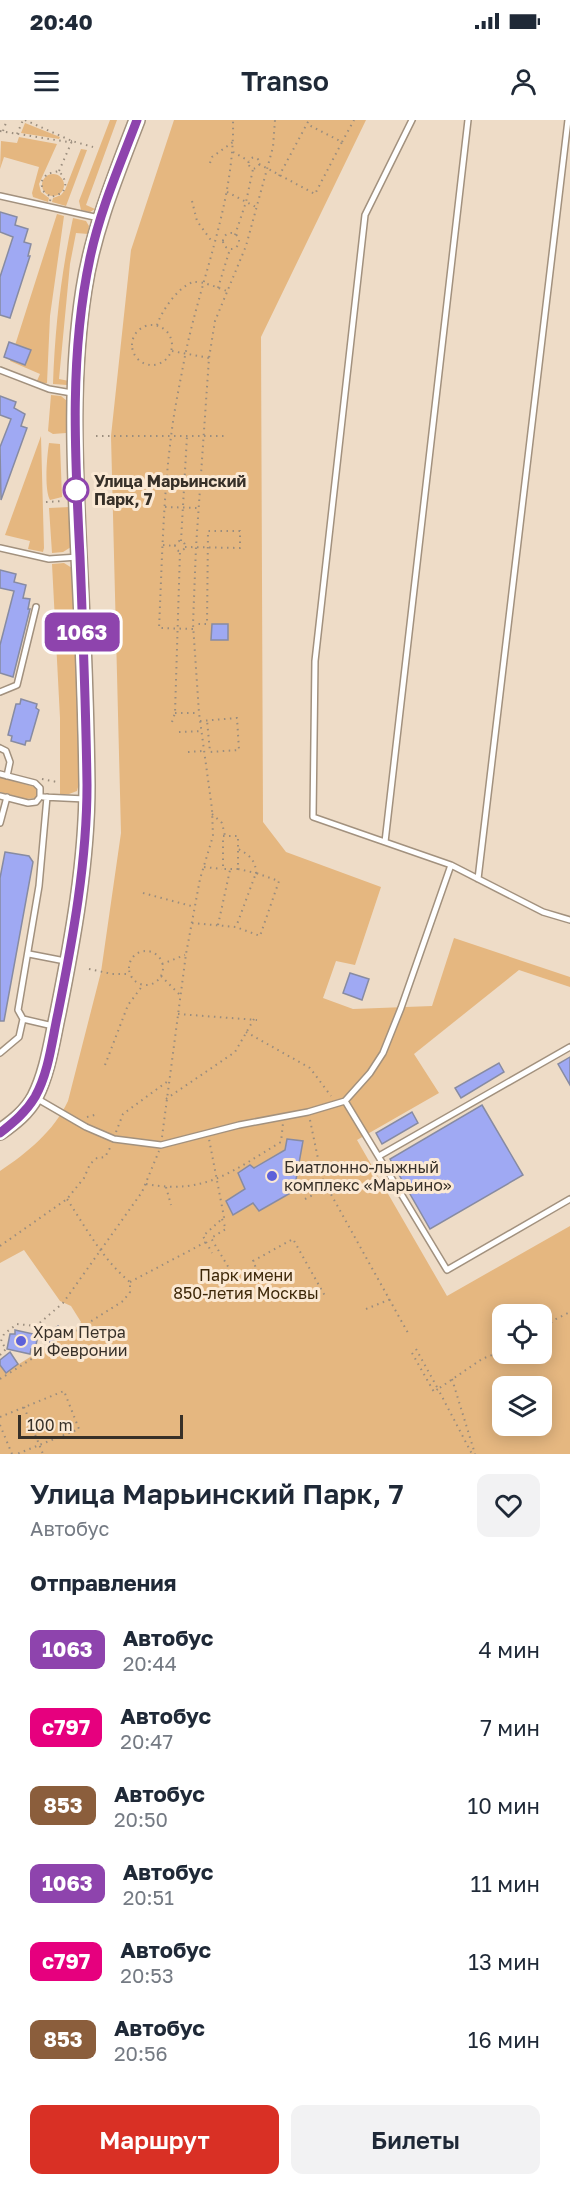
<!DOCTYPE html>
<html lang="ru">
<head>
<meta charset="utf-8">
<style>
	:root { --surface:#fff; --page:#f2f2f3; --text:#1f2937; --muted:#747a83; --accent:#d93025 }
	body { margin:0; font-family:"Golos Text",sans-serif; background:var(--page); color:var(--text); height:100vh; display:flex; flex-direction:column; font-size:22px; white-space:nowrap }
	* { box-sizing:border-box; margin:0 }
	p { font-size:20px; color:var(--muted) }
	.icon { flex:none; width:33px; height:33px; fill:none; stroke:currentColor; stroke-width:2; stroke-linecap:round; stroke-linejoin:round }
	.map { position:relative; height:1334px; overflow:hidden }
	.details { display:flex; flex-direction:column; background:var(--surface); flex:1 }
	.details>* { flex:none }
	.badge { padding:0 12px; border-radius:9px; font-size:21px; line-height:39px }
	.buttons { position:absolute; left:492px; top:1184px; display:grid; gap:12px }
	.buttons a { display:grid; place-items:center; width:60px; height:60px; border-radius:12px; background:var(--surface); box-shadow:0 3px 15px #0003; font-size:30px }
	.scale { position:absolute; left:18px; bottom:15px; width:165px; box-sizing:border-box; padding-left:6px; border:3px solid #373028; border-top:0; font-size:16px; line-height:21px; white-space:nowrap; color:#373028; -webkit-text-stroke:4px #fbe9d4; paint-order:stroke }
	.map>.badge { position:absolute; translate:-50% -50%; box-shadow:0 0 0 3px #fff }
	h2 { padding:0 30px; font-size:22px; line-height:54px }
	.round { display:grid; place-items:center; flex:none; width:63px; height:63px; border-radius:12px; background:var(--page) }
	.head { display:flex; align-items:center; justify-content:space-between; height:102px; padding:0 30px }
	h1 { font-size:28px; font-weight:600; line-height:45px }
	.primary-button { display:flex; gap:12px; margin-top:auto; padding:12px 30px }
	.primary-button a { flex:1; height:69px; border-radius:12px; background:var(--accent); color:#fff; font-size:24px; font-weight:600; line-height:69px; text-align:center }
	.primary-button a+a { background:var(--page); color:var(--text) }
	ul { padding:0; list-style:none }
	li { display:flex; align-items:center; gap:18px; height:78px; padding:0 30px }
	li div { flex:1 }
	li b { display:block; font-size:22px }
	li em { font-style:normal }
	li .badge { min-width:66px; font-weight:700; text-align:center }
	.status { display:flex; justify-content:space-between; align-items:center; height:42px; padding:0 30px; background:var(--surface); direction:ltr }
	.status svg { height:16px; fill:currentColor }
	header { display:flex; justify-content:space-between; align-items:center; height:78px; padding:0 30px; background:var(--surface); font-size:27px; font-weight:600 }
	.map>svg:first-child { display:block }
	.green { fill:#e5b780; fill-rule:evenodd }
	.building { fill:#9fa9f3; stroke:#878ba2; stroke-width:1.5 }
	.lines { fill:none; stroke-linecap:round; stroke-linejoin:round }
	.lane-casing { stroke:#a2917e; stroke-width:8 }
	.secondary-casing { stroke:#a2917e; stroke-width:18 }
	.path { stroke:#9a8d7e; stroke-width:2; stroke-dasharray:1.5 4.5; stroke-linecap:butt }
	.lane { stroke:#fff; stroke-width:5 }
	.secondary { stroke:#fff; stroke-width:15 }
	.line-casing { stroke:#fff; stroke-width:14 }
	.line { stroke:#8e44ad; stroke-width:9 }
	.stop-dot { fill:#fff; stroke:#8e44ad; stroke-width:3 }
	.poi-dot { fill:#5d61d9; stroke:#fbe9d4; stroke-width:2 }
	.labels { text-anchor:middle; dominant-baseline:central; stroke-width:6; stroke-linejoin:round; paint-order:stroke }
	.stop-label { font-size:16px; font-weight:bold; fill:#373028; stroke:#fbe9d4; text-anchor:start }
	.poi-label { font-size:16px; fill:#373028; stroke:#fbe9d4; text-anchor:start }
	.park-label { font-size:16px; fill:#3d2708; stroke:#fbe9d4 }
</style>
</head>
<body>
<div class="status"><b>20:40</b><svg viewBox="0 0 49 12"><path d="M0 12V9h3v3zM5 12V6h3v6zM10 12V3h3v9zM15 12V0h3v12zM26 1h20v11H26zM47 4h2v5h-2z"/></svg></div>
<header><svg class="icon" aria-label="menu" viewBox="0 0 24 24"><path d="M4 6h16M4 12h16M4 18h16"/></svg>Transo<svg class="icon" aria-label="person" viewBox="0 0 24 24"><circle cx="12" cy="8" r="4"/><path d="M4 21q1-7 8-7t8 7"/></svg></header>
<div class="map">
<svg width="570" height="1334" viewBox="0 0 570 1334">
	<rect width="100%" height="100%" fill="#eedcc7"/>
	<path class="green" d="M110,0h7l-31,85 9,4 -5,3 -9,-2 -2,-9z
		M174,0h192l-105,217 2,485 23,30 95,35 -26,78 -19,-4 -13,37 30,11 79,-3 22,-68 116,39v10l-51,-17 -105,84 25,39 -82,47 90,156 123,-70v228h-570v-94l10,-8 9,12 56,-35 6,-7 -10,-16 -11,-5 -36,-51 -24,13v-92c27,-18 54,-40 68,-70l33,-129 20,-139 -10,-397 20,-186zM502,1194h40v39h-40zM502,1266h40v39h-40z
		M25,3l35,14 -1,2 -38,-6z
		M19,17l38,7 -18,40 2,8 8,6 -1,4 -15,-5 -1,-4 7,-26 -35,-10 -4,12 1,-28 16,2z
		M81,29l6,1 -21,56 -14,-4 1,-4 8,-3 4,-5z
		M42 65a11 11 0 1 1 22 0a11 11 0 1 1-22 0Z
		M57,94l7,2 -14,100 -3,67h-11l4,-9 -30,-13z
		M73,98l13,3 3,5 -1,8 -12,-1 -6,31 -11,115 10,2 -2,4 -14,-1c2,-56 8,-111 20,-166z
		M51,275l10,1 6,5 -1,32 -13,1 -5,-3z
		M41,316l3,112 -1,4 -15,-3 2,-8 -25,-6z
		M49,323l11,1 2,53 -12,3c-6,-11 -3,-44 -1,-57z
		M70,387l1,40 -8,5 -11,1 -3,-45z
		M64,443l8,5 2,5 6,206 -3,12 -8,3h-9v-76l-8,-154z
		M0,657l35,10 3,3 -2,8 -11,1 -25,-7z"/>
	<path class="building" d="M0,92l17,5 -2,8 13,4 -4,13 7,2 -3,12h2l-20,62 -10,-3v-38l13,-40 -13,-5z
		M9,222l22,8 -6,15 -21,-8z
		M0,276l16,6 -2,6 11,6 -4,12 6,2 -26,72 -1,-53 11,-28 -11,-4z
		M0,450l16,4 -2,8 12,3 -3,13 7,1 -2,10h2l-17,68 -13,-4v-28l14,-54 -14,-3z
		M212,504h16v16h-17z
		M21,579l16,5 -1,4 3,2 -9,31h-4l-1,4 -14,-4 1,-5 -4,-1 8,-31h4z
		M5,732l24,4 4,6 -29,159h-4v-143z
		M350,853l19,6 -7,21 -19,-7z
		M570,937v28l-12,-21z
		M499,943l5,9 -43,26 -6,-10z
		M482,985l41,70 -93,54 -40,-70z
		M412,992l6,11 -36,21 -6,-11z
		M287,1019l16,2 -9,50 -35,20 -6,-8 -20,12 -7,-14 19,-12 -7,-16 12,-8 4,3 31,-18z
		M58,1206l5,8 -13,9 -6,-8z
		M15,1210l23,5 -3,15 -4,-1 -1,5 -23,-5 3,-15h5z
		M10,1232l8,12 -12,9 -6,-8v-5z"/>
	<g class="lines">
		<g class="lane-casing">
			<path id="lane" d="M412,0l-47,95 -50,446 -2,156 138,48 92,47 27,8
				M0,76l99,22
				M0,250l49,19 23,4
				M0,428l49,11 29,-2
				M0,572l17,-7 19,-78
				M0,628l6,3 4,11 -3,14
				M0,654l35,9 5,5v9l-4,5 -8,1 -28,-7
				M43,677l42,2
				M47,677l-8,89 -21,124 5,9 30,7
				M0,703l7,-26
				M385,722l83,-722
				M478,759l90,-759
				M29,834l36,7
				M0,933l19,-16 4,-18
				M36,978l50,29 28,12 47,6 78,-20 69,-13 37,-11 25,-28 13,-20 18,-45 50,-143
				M345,981l102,169 123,-71
				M379,1036l191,-109"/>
		</g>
		<g class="secondary-casing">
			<path id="secondary" d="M0,1012c14,-10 27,-20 35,-35 13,-25 17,-57 23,-84 15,-75 29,-152 29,-228 -1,-76 -4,-152 -8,-228 -4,-89 -9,-179 5,-268 9,-59 32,-114 53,-169"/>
		</g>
		<path class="path" d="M25,0l47,21 21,6
			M0,11l68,11 4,-1
			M3,11l4,-11
			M17,14l6,-14
			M342,22l12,-22
			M233,32l16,9
			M248.5 43a5.5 5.5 0 1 1 11 0a5.5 5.5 0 1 1-11 0Z
			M210,43l2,-6 21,-15
			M259,44l56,30 27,-52 -35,-18
			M59,51l13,-30
			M279,56l30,-56
			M227,72l29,15
			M50,81l1,-4 11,-4c6,-9 3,-14 -3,-22l-12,3 -6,8 2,9 8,6
			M192,81l5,20 16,22
			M223 121a8 8 0 1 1 16 0a8 8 0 1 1-16 0Z
			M235,115l11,-33 7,-33
			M218,168l12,-39
			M132 225a20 20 0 1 1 40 0a20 20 0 1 1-40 0Z
			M157,205c4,-13 22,-40 37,-43 9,-1 24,6 33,9
			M172,231l37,7
			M96,316h130
			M46,382l18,-1
			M165,387l33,1
			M181,421l6,-105
			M175 426a5 5 0 1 1 10 0a5 5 0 1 1-10 0Z
			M163,425l12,1
			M185,427l55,1v-17h-32l-1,93h-13
			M193,509l-34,-1c3,-64 4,-128 12,-191 3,-27 9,-54 14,-81 16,-79 50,-155 48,-236
			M175,593h24
			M200,601l37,-3 2,32 -29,2 -3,-32
			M172,602l3,-9 5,-162
			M179,612l23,-1
			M188,632l15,-1
			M42,659l15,3
			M212,694l10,9 3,13
			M223,716h15v33h-15z
			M204,747l18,2
			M238,749l18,4c0,-12 -7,-19 -18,-24
			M143,773l52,14
			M192,803l44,4 24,9 19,-55 -23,-8 -20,54
			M218,805l12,-55
			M129 848a17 17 0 1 1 34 0a17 17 0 1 1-34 0Z
			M162,844l23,-9
			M89,849l23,5h18
			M161,856l19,19
			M178,894l79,6
			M246,912l64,36 21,28
			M105,945l23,-60 15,-20
			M166,979l69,-47 19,-33
			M87,997l11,-3
			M310,1000l12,58 86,155
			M116,1012l7,-18 45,-33
			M162,1017l24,-183 14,-75 13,-43 -1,-27 -13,-96 -6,-89 3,-77 13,-189 6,-37 31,-75 27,-99 2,-27
			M146,1064c60,11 86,-13 135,-42l2,-19
			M166,1067l5,18
			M305,1079l6,-3 11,-18
			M222,1099l4,10 -15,9 25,42 20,-12 -3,-7 40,-22 32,57
			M206,1122l6,11
			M0,1126l67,-47 17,-21 6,-14 7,-6 8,-1 6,-11
			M130,1162l76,-40 -3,-6 21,-19 -15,-78
			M366,1189l25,-10
			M542,1211l12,-11 16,-8
			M416,1229l22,40 44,-30 20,-8
			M412,1233l22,39 4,-3 34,65
			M0,1235l6,-6 -5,-8 3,-7 13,-10 19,2 27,-23 79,-111 17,-41
			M0,1259l123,-78 7,-9v-10c-27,-22 -44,-54 -63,-83
			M452,1259l23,75
			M24,1287l19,47
			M0,1297l64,-26 15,38 -62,25
			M0,1305l12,29"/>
		<use href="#lane" class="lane"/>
		<use href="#secondary" class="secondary"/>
	</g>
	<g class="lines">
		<g class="line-casing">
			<path id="line" d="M0,1013c14,-11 26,-21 35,-36 14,-25 17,-57 23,-84 15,-75 29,-152 29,-228 -1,-76 -4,-152 -7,-228 -5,-99 -11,-201 10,-299 10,-48 30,-93 47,-138"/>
		</g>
		<use href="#line" class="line"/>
	</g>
	<circle class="stop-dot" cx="76" cy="370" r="12"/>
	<g class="poi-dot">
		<circle cx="272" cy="1056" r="6"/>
		<circle cx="21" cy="1221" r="6"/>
	</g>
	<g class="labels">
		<g class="stop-label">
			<text x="94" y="361">Улица Марьинский<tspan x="94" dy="18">Парк, 7</tspan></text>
		</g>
		<g class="poi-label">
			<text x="284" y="1047">Биатлонно-лыжный<tspan x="284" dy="18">комплекс «Марьино»</tspan></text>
			<text x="33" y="1212">Храм Петра<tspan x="33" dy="18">и Февронии</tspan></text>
		</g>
		<g class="park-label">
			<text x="246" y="1155">Парк имени<tspan x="246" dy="18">850-летия Москвы</tspan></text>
		</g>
	</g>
</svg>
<div class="buttons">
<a><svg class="icon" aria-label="locate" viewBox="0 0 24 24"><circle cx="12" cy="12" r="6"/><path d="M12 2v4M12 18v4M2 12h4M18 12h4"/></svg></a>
<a><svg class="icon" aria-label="layers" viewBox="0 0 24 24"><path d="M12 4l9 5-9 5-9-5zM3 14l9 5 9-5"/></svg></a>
</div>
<div class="scale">100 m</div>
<b class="badge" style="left:82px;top:512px;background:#8e44ad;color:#fff">1063</b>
</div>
<section class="details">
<div class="head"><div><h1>Улица Марьинский Парк, 7</h1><p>Автобус</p></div><a class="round"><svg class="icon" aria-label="heart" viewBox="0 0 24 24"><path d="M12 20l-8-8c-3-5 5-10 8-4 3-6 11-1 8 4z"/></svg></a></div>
<h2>Отправления</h2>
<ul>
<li><span class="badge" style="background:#8e44ad;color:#fff">1063</span><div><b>Автобус</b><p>20:44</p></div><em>4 мин</em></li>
<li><span class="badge" style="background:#e6007e;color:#fff">с797</span><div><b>Автобус</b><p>20:47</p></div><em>7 мин</em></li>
<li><span class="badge" style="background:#8b5e3c;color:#fff">853</span><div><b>Автобус</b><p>20:50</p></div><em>10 мин</em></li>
<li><span class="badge" style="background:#8e44ad;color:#fff">1063</span><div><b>Автобус</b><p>20:51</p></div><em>11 мин</em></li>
<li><span class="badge" style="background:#e6007e;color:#fff">с797</span><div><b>Автобус</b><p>20:53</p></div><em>13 мин</em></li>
<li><span class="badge" style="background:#8b5e3c;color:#fff">853</span><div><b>Автобус</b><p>20:56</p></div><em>16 мин</em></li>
</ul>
<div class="primary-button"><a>Маршрут</a><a>Билеты</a></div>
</section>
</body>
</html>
